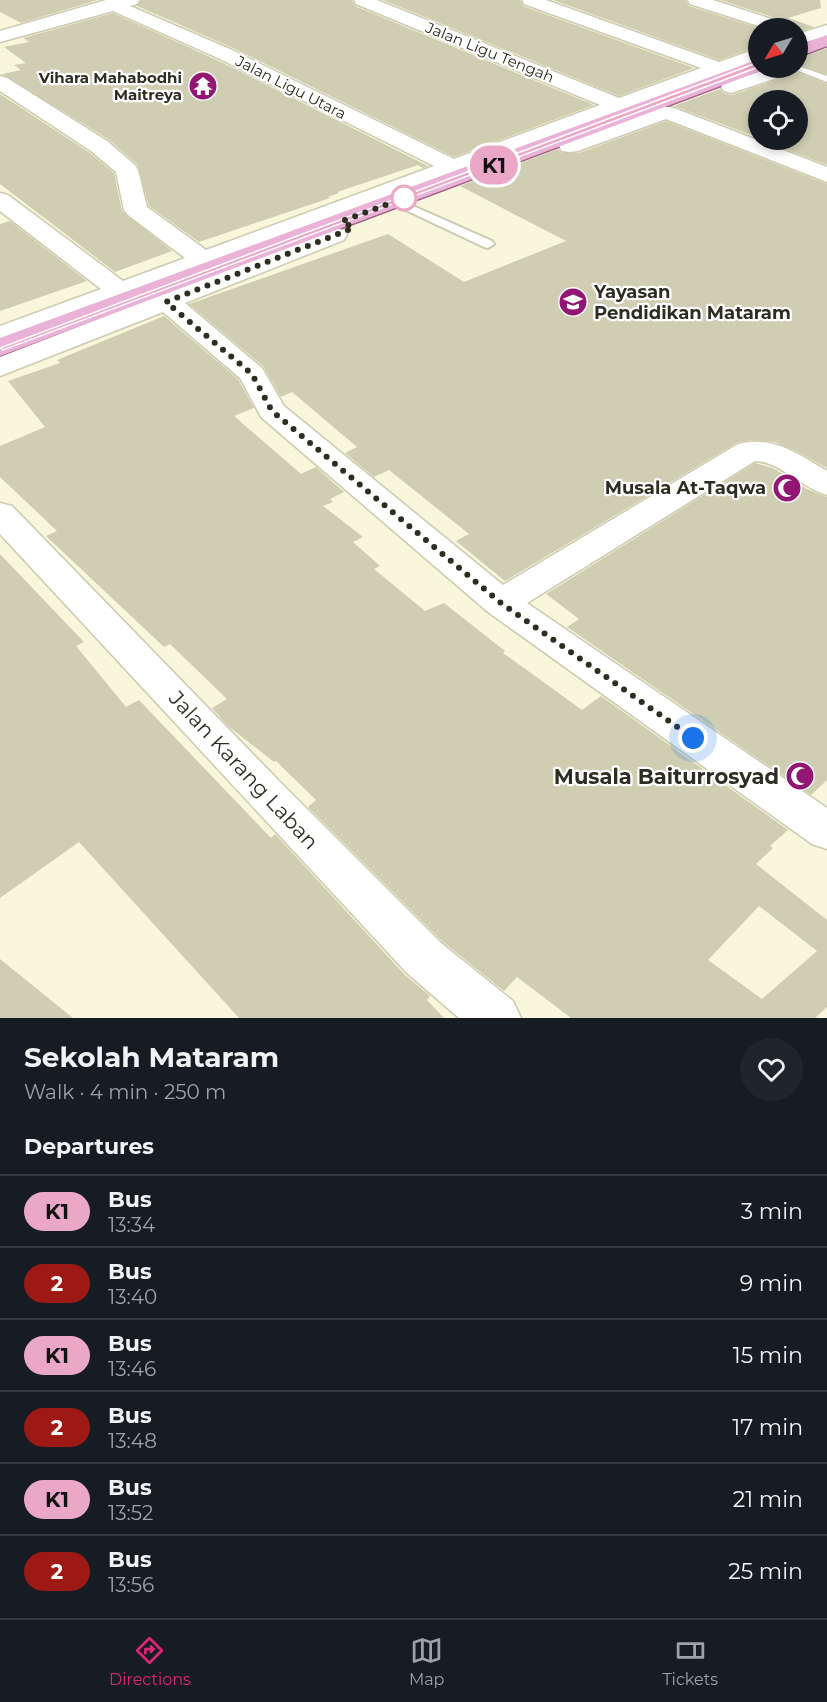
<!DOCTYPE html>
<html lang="en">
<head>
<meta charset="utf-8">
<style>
	:root { --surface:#171b24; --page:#20242c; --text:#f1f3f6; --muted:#9ea1a6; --line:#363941; --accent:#db2777 }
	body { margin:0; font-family:Montserrat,sans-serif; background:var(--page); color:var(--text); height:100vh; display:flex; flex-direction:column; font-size:22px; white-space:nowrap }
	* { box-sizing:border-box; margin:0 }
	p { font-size:20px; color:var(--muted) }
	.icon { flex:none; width:33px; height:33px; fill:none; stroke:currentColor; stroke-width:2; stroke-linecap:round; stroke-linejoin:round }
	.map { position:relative; height:1018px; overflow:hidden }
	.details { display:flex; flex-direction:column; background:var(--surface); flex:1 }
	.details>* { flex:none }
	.badge { padding:0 12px; border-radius:20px; font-size:21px; line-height:39px }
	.needle { width:39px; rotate:232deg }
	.buttons { position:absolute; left:748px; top:18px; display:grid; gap:12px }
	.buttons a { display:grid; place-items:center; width:60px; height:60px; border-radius:50%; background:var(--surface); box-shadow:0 3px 9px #0003; font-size:30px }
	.you { position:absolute; width:30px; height:30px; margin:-15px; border:4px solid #fff; border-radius:50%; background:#1a73e8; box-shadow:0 0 0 9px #1a73e833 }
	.map>.badge { position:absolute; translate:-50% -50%; box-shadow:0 0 0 3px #fff }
	h2 { padding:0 24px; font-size:22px; line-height:54px }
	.round { display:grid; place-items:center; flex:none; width:63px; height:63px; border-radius:32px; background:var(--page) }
	.headline { display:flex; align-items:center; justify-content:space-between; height:102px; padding:0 24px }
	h1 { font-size:28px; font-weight:700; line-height:45px }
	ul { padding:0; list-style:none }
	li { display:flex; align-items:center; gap:18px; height:72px; padding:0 24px; border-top:2px solid var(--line) }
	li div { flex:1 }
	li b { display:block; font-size:22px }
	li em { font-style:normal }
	li .badge { min-width:66px; font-weight:700; text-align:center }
	.menu { display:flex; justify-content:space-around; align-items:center; height:84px; border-top:2px solid var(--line); background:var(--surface); font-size:16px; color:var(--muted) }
	.menu a { display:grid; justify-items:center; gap:3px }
	.menu .on { color:var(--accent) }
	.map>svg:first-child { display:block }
	.building { fill:#cfcdb2; fill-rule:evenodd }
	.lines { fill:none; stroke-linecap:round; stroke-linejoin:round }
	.lane-casing { stroke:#cccaaf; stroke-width:4 }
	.street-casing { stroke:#cccaaf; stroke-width:3 }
	.primary-casing { stroke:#a06287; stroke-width:3 }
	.lane { fill:#fff; fill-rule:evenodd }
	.street { fill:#fff; fill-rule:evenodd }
	.primary { fill:#ebb2d7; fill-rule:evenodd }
	.line { fill:#eba7c6; stroke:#fff; stroke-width:1.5 }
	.walk { stroke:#2e2d22; stroke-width:6; stroke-dasharray:0 10.8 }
	.stop-dot { fill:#fff; stroke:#eba7c6; stroke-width:3 }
	.labels { text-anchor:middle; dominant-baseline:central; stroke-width:4.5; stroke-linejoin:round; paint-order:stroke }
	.far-street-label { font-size:15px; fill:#2e2d22; stroke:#fff }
	.far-poi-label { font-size:15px; font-weight:bold; fill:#2e2d22; stroke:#fff; text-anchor:end }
	.poi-label { font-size:18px; font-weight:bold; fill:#2e2d22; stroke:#fff; text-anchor:start }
	.near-street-label { font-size:21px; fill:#2e2d22; stroke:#fff }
	.near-poi-label { font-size:21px; font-weight:bold; fill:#2e2d22; stroke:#fff; text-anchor:end }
</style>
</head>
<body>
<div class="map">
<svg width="827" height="1018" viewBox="0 0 827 1018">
	<rect width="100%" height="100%" fill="#f9f7db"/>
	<path class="building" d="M0,0h98l-77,23 -21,-11z
		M141,0h211l3,6 239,99 -140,52 -221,-109 -96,-42z
		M383,0h137l3,6 171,62 -75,28z
		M553,0h133l3,6 70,22v18l-40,14z
		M720,0h100l1,8 -33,10 26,9 -16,5v-4h-6l-4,-6z
		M113,13l104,47 211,106 -5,2 -5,-3 -81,27 2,1 -11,4 2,1 -131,44 -50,-36 -12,-42 -29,-25 -106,-65 19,-4 -7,-5 12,-2 -22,-16 25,-5 -6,-4z
		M827,48v26l-29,-10v-5z
		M798,73l29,11v81l-65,-25h36v-40h-39v38l-85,-32 46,-17 3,4 9,2z
		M0,94l90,59 24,20 8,38 50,40 -57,21 -115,-88z
		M666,121l161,63v284l-31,-17 -21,-9 -24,-2 -13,2 -233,139 -49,-40 13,-7 -80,-64 -15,7 -29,-24 12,-6 -65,-55 -11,5 -18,-31 -74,-62 199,-70 76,48 102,-41 -106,-55 98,-37 4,4h17z
		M10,221l77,60 -87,30v-87z
		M164,316l74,63 16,29 -20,8 67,58 15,-7 28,25 -14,7 3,3 -10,4 40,31 -10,5 27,24 -6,3 51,42 19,-8 61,48 -2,2 79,57 19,-14 187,134 -18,16 3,2 -17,16 71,56v87l-12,11h-244l-54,-41 -13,14 -62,-50 -134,-134 8,-7 -40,-39 -2,1 -46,-36 -16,-18 15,-9 -57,-55 -6,3 -118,-111 11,-5 -57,-54v-31l45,-19 -37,-46 52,-18 -3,-3zM759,906l58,45 -55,48 -54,-39z
		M755,463l18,5 34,21 20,8v283l-16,15 -244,-168 12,-8 -33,-25z
		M0,554l84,88 -8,4 50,61 13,-7 132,138 4,-4 130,141 25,21 -3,4 17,18h-205l-160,-176 -79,56z
		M0,959l73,59h-73z"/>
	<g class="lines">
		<g class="lane-casing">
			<path id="lane" d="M798,66l29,10v6l-36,-14z
				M395,198l97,43 2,3 -6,4 -4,-1 -93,-44 -2,-2z"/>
		</g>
		<g class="street-casing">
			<path id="street" d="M106,0h33l-2,4 -7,2 102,44 222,109 146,-54 -244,-101 -2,-4h23l242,98 82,-30 -177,-64 -2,-4h24l173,62 40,-14v12l-25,9 -1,6h-14l-75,28 30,5 153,59v15l-161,-63 -88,32 -8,1 -8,-1 -3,-5 3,-5 78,-27 -20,-3 -150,57 2,3 -3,5 -8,2 -10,-3 -229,87 4,7 109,-41 9,2 3,5 -3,5 -159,63 77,65 22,38 219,179 235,-141c35,-9 60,10 89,27v24c-26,-7 -46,-33 -72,-34l-228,142 300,205v41l-15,-5 -324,-232 -227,-195 -21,-39 -77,-66 -163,64v-19l129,-50 -13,-6 -116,42v-17l101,-37 -101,-78v-18l8,2 115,86 62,-23 -57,-43 -4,-5 -8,-38 -25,-21 -91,-60v-15l7,2 100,63 28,24 3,5 9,37 59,43 228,-84 -216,-108 -105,-47 -113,31v-11zM200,270l11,5 -42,16 -9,-6zM139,293h1l7,7 -6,2 2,-3z
				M688,0h25l74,24 3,4h-25l-75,-24z
				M827,25v11l-29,9v-11z
				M771,68h27l-2,4 -65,21 -7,-2 -3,-4 3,-4z
				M0,503l12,3 271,279 158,158 72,58 8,17h-62l-52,-45 -407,-439z"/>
		</g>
		<g class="primary-casing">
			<path id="primary" d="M827,35v11l-29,11v-12z
				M759,59v9h8l-1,1 -766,287v-18z"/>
		</g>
		<use href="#lane" class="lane"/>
		<use href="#street" class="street"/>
		<use href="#primary" class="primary"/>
	</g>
	<path class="line" d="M759,62l2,4 -758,284 -3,-2z"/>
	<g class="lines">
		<path class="walk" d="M404,198l6,-2 -68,25 11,7 -187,74 86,72 20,37 229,192 192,135"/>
	</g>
	<defs>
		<g id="temple-disc" transform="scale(1.5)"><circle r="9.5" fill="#921673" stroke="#fff"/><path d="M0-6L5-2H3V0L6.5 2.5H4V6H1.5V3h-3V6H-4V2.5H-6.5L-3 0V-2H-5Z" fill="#fff"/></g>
		<g id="school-disc" transform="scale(1.5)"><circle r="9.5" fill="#921673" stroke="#fff"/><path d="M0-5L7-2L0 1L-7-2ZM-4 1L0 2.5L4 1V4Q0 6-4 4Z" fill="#fff"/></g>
		<g id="mosque-disc" transform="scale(1.5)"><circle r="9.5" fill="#921673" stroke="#fff"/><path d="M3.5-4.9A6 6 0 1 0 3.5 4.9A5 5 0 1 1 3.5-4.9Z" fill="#fff"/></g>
	</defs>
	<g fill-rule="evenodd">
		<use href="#temple-disc" x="203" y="86"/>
		<use href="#school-disc" x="573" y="302"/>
		<use href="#mosque-disc" x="787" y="488"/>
		<use href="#mosque-disc" x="800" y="776"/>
	</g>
	<circle class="stop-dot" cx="404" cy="198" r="12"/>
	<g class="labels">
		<g class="far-street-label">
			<text transform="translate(490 52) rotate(22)">Jalan Ligu Tengah</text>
			<text transform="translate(291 87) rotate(27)">Jalan Ligu Utara</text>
		</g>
		<g class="far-poi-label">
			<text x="182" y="77">Vihara Mahabodhi<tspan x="182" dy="17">Maitreya</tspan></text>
		</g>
		<g class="poi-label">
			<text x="594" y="292">Yayasan<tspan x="594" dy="21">Pendidikan Mataram</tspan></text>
			<text x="766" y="488" text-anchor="end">Musala At-Taqwa</text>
		</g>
		<g class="near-street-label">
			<text transform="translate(244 770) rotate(47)">Jalan Karang Laban</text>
		</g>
		<g class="near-poi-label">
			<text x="779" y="776">Musala Baiturrosyad</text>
		</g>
	</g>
</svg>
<div class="buttons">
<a><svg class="needle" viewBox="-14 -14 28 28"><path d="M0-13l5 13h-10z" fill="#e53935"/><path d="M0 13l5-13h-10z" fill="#9ea1a6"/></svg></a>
<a><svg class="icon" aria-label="locate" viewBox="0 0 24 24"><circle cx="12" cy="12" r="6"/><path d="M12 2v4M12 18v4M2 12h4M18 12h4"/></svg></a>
</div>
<div class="you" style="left:693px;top:738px"></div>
<b class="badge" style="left:494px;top:165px;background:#eba7c6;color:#111">K1</b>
</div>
<section class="details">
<div class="headline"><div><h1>Sekolah Mataram</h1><p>Walk · 4 min · 250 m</p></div><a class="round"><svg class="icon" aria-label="heart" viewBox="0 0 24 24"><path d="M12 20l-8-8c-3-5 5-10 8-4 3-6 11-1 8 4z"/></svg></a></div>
<h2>Departures</h2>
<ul>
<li><span class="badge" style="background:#eba7c6;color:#111">K1</span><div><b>Bus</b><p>13:34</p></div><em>3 min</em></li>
<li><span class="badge" style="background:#9c1a13;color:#fff">2</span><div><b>Bus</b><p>13:40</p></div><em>9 min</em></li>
<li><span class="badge" style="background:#eba7c6;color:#111">K1</span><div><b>Bus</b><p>13:46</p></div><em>15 min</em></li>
<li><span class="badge" style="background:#9c1a13;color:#fff">2</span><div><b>Bus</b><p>13:48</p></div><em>17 min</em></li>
<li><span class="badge" style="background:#eba7c6;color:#111">K1</span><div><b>Bus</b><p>13:52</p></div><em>21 min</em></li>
<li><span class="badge" style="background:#9c1a13;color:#fff">2</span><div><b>Bus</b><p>13:56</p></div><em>25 min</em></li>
</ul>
</section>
<nav class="menu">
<a class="on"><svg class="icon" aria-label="directions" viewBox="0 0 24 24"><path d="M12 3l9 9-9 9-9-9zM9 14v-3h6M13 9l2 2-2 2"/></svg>Directions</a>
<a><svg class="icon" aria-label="map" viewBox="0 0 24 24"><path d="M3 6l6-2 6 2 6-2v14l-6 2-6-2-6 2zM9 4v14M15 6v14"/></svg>Map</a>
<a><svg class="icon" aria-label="tickets" viewBox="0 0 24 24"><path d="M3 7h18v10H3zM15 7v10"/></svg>Tickets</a>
</nav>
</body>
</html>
